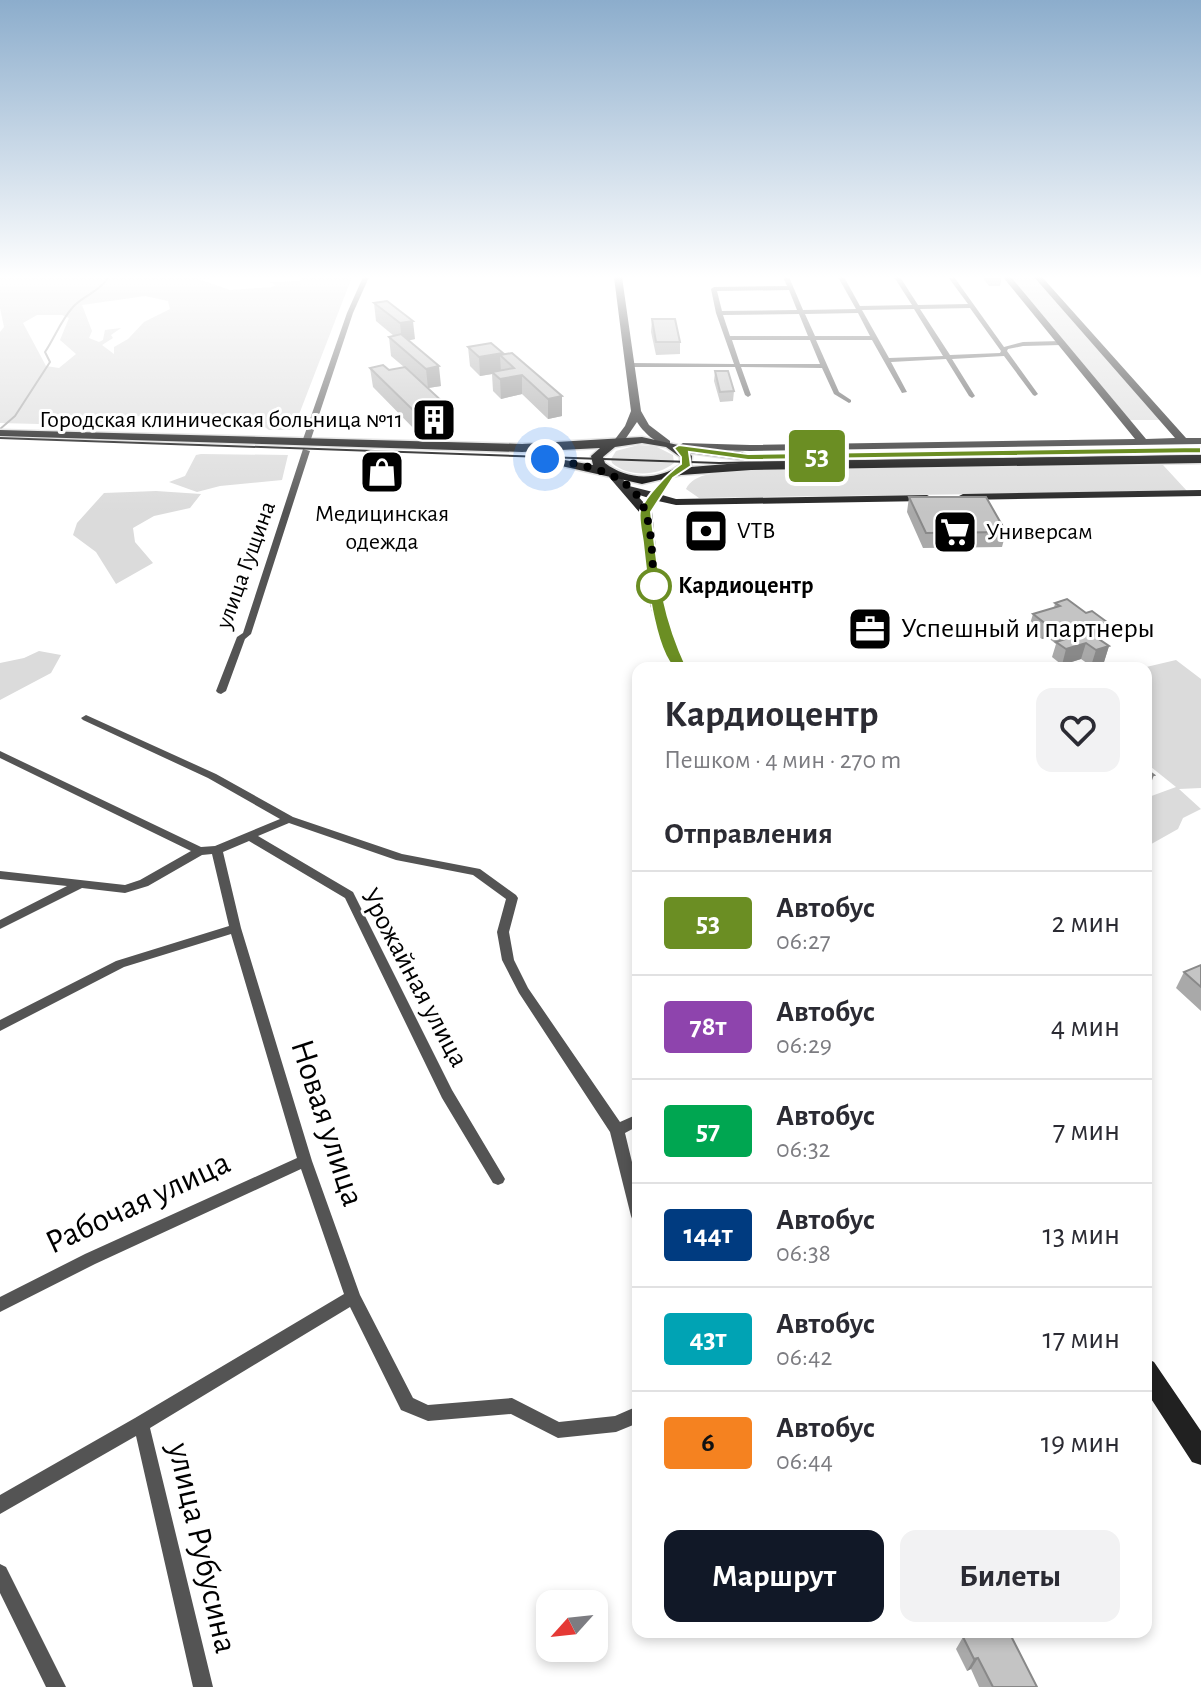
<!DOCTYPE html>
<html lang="ru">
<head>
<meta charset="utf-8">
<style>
	:root { --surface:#fff; --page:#f2f2f3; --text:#2b2b33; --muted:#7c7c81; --line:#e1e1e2; --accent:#111827 }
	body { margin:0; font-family:"Alegreya Sans",sans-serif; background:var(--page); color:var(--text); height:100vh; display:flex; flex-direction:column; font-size:30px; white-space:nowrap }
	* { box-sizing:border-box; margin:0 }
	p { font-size:26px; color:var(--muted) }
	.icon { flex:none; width:44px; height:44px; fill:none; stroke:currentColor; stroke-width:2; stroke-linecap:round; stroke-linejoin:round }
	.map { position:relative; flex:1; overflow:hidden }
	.side { position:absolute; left:632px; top:662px; width:520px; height:976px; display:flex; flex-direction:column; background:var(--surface); border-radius:16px; box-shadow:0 4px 12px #0003 }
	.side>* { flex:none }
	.badge { padding:0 16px; border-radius:6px; font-size:28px; line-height:52px }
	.needle { width:52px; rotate:243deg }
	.controls { position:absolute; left:536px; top:1590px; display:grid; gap:16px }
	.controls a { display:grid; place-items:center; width:72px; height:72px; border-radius:16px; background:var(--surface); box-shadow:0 4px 12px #0003; font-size:40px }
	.you { position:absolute; width:40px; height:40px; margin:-20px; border:6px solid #fff; border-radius:50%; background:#1a73e8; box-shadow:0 0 0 12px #1a73e833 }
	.map>.badge { position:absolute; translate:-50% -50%; box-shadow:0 0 0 4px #fff }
	h2 { padding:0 32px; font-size:30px; line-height:72px }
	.round { display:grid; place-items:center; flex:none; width:84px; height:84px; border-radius:16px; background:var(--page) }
	.overview { display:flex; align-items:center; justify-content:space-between; height:136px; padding:0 32px }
	h1 { font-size:38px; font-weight:600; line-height:60px }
	.button { display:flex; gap:16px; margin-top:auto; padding:16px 32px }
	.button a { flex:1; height:92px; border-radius:16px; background:var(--accent); color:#fff; font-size:32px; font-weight:600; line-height:92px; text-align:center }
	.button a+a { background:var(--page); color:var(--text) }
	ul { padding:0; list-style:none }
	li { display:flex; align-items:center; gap:24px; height:104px; padding:0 32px; border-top:2px solid var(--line) }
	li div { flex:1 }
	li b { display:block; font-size:30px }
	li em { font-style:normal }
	li .badge { min-width:88px; font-weight:700; text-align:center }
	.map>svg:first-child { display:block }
	.green { fill:#dbdbdb; fill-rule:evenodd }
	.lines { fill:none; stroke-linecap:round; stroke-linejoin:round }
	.stream { stroke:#a2a2a2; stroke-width:2 }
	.primary-casing { stroke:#dbdbdb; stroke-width:3 }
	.street { fill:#545454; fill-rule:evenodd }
	.secondary { fill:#212121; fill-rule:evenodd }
	.primary { fill:#000; fill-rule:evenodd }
	.tram { stroke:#000; stroke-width:2 }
	.wall { fill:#a9a9a9 }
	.shaded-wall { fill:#898989 }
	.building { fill:#c4c4c4; stroke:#898989; stroke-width:2 }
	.line { fill:#6b8e23; stroke:#fff; stroke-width:2 }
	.walk { stroke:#000; stroke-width:8; stroke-dasharray:0 14.4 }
	.stop-dot { fill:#fff; stroke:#6b8e23; stroke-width:4 }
	.labels { text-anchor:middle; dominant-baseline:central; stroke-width:6; stroke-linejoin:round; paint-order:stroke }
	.far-poi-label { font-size:24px; fill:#000; stroke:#fff; text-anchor:start }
	.far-street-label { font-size:24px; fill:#000; stroke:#fff }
	.far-stop-label { font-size:24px; font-weight:bold; fill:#000; stroke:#fff; text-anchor:start }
	.poi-label { font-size:28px; fill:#000; stroke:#fff; text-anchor:start }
	.street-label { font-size:28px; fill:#000; stroke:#fff }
	.near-street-label { font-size:34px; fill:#000; stroke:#fff }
</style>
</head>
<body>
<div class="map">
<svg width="1201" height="1687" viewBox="0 0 1201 1687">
	<rect width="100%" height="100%" fill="#fff"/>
	<path class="green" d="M0,277h224l-26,2 32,11 42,-3 5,-2 -9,-3 31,-1 6,-4h47l-59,153h-24l-17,-12 -126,-2 -11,10 -115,-3v-91l4,-5 -4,-19zM145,296l23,5 2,8 -26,13 -16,17 -14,8v7l-12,-9 11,-7 -2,-3 10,-7 -16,2 -2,10 -4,2 -10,-4 3,-7 -10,-26zM37,315h25l7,3 -9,22 16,14 -17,14 -13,-2 -23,-43z
		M1009,277h26l125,143h-32z
		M638,445l17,1 18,9 1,8c-17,14 -46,14 -62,0l-1,-4 5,-8z
		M201,454l87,1 -6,25 -62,6 -23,6 -28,-10 16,-6 11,-21z
		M1163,465l24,26 -488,7 -13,-9c8,-17 35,-16 51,-18z
		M156,491l45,3 -11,14 -36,8 -21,12 2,14 18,21 -37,21 -20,-32 -23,-17 4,-12 27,-30z
		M39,651l22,4 -10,18 -51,27v-37l24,-5z
		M1176,660l25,19v109l-22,1 22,20 -18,9 -5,11 -32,18v-49l30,-11 -30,-24v-95h-4z"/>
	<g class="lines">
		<path class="stream" d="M0,429l15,-13 35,-54 -5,-10c10,-15 16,-32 28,-45 11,-12 27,-15 35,-30"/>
		<g class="primary-casing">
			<path id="primary" d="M0,430l522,14 120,-7 36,8 64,7 6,4 -6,4 -53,-7 3,3 -1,11 60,-5 450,-7v8l-450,7 -70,5 -39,9 -112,-25 6,-4 57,10 -2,-9 9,-8 -78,4 -522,-16zM642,443l24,4 14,10v8c-23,16 -53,15 -75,-2l-2,-6 12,-10z"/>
		</g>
		<path class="street" d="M363,277h6l-16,36 -43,129 -7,2 -1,-2 45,-129z
			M783,277h6l14,33 53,-1 -18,-32h6l16,29 52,-1 -18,-28h6l18,28 50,-1 -20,-27h6l50,70 19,-5 38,-1 3,2 -3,2 -38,1 -15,3 -1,2 31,43 -3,2 -2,-1 -29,-39 -52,3 23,37 -3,2 -3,-2 -23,-37 -55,3 16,30 -5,1 -30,-53h-56l23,52 12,8v2l-2,1 -15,-9 -12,-26 -81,-1 10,28 -3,2 -3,-2 -10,-28h-105l-3,-2 3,-2 104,1 -18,-51 -5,-24 3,-2 73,-1zM789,290l8,20 -75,1 -5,-20zM970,308l31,43 -1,2 -50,2 -30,-46zM914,309l29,47 -54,2 -27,-48zM858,313l12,23h-55l-10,-22zM799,314l9,22h-78l-7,-21zM732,340h78l10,24h-80z
			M303,449l7,2 -59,183 -6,5 -19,52 -5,3 -3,-1 -2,-2 21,-54 6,-4z
			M86,715l130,59 77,43 109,37 78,15 36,26 2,3 -9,34 5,28 14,28 92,134 18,-8v12l-13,7 13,54v36l-5,-2 -2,-5 -21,-84 -91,-139 -17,-33 -5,-28 9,-33 -33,-24 -77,-15 -107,-37 -31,13 95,56 99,198 53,89 -2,4 -5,2 -5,-2 -51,-85 -97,-200 -96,-57 -26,11 18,76 71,233 48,134 53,103 15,7 84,-7 47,24 56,-6 23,-10v17l-22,9 -58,6 -47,-24 -83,7 -27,-11 -51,-103 -200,121 63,259h-20l-57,-251 -136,78v-19l135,-77 209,-124 -43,-125 -206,95 -95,48v-15l85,-43 212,-96 -66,-224 -107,33 -124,64v-11l116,-59 113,-35 -17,-72 -10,1 -54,31 -23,7 -43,-5 -82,41v-9l67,-34 -67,-7v-8l125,14 15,-5 51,-29 -191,-93v-7l201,96 14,-1 65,-27 -72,-41 -125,-58 -2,-2z
			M0,1564l6,3 60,120h-20l-46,-94z"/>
		<path class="secondary" d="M614,277h8l19,134 8,14 21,16v4c-12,1 -27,-13 -33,-23l-15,22 -9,-2 12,-16 6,-15z
			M1003,277h8l135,162 29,-1 -141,-161h8l144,161h15v6l-451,7 -67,-2 -5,-3 5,-3 67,2 385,-6z
			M609,473h8l12,13 24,6 12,-18h8l1,2 -12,19 14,4 251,-4 6,3 -6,3 -251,4 -18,-4 -7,5 -6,-3 4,-5 -13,-4 16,18 10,92 7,27 18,37h-14l-16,-37 -7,-27 -10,-91 -31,-36z
			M1201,490v6l-238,4 -6,-3 6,-3z
			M1146,1358l8,4 47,69v34l-9,-3 -46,-71z"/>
		<use href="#primary" class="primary"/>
		<path class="tram" d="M0,438l719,25 482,-7"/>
	</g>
	<path class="wall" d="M982,277h20l-2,9h-11z
		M387,301l28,38 -7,1 33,46 -13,2 19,36 -14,3v4l-14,3 -46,-47 -3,-19 19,2 15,-3 -13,-11 -2,-19 5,-1 -18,-15 -2,-18z
		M652,319l28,23v12l-24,1 -5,-23z
		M468,347l35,6v1l59,42v20l-14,3 -26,-25 -21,5 -8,-8 -1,-17 -12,2 -10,-10z
		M715,371l19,20 -1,10 -13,1 -6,-21z
		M909,497l97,35 -4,15 -79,1 -16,-36z
		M1055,603l47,34 -4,1 11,8 -5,16 -13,4 -10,-7 -19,6 -10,-8 4,-13 -9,-7 -5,2 -14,-9 5,-16 21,-6z
		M1201,965v46l-25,-23 8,-16z
		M963,1637l74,50h-58l-8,-18 -4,2 -11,-22z"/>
	<path class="shaded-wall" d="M413,321l2,18 -13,3 -2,-19z
		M503,353v4l-3,-2 1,17h-9v2l-12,2 -1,-19z
		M439,366l2,20 -13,2 -2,-19z
		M522,375v19l-21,5 -1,-20z
		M562,396v20l-14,3v-20z
		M445,404l2,20 -14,3v4l-14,3 -2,-20 11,-7z
		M1051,622l-4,15 -5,2 4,-15z
		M1107,622l-5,15 -23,7 5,-15z
		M1086,643l-5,16 -19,6 4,-16z
		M1109,646l-5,16 -13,4 5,-16z
		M1154,775l-6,16 -2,1v-15z
		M978,1658l-7,11 -4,2 7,-12z"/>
	<path class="building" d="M387,301l26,20 -13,2 -26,-20z
		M652,319h23l5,23h-24z
		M401,334l38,32 -13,3 -37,-32z
		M491,343l12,10 -24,4 -11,-10z
		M512,353l50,43 -14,3 -26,-24 -22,4 -8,-7 22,-4 -14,-13z
		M383,365l6,5 16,-3 40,37 -17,3 4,4 -15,3 -47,-46z
		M715,371h13l6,20 -14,1z
		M909,497h77l20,35 -80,1z
		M1067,599l19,14 6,-2 15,11 -23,7 25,17 -13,4 -10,-7 -20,6 -10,-7 16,-5 -21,-15 -5,2 -13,-10 27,-8 -5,-3z
		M1146,769l8,6 -8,2z
		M1201,965v22l-17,-15z
		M975,1632h34l28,55h-44l-15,-29 -4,1 -11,-22z"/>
	<linearGradient id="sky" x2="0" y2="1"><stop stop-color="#8cadcc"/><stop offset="0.54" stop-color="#fff"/><stop offset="1" stop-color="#fff" stop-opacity="0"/></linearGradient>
	<rect width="1201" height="513" fill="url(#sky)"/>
	<path class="line" d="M679,445l69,9 453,-7v6l-453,7 -59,-8 2,14 -18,12 -22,34c7,59 10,101 36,156l-7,4c-26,-11 -34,-102 -37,-129 -1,-9 -5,-24 -3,-32 5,-15 28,-38 41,-47v-7l-7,-9z"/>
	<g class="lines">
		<path class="walk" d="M545,459c36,5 87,12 100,52 8,22 7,52 9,75"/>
	</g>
	<defs>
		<g id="building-square" transform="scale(2.3)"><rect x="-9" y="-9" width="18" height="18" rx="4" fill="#000" stroke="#fff"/><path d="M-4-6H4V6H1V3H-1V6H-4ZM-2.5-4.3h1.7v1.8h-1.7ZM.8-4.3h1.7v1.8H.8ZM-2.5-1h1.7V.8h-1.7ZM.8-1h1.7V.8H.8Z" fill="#fff"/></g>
		<g id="shop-square" transform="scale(2.3)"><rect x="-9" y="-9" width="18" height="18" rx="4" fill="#000" stroke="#fff"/><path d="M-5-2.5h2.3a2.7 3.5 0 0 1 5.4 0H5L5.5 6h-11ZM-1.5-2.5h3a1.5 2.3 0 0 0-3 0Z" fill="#fff"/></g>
		<g id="bank-square" transform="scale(2.3)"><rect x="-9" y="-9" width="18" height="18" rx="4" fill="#000" stroke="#fff"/><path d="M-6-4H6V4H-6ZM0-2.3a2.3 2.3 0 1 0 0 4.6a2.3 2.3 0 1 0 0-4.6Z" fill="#fff"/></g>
		<g id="supermarket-square" transform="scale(2.3)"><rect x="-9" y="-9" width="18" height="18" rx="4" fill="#000" stroke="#fff"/><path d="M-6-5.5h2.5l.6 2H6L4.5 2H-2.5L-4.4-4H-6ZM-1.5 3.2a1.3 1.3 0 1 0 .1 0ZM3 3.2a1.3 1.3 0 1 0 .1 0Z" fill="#fff"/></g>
		<g id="office-square" transform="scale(2.3)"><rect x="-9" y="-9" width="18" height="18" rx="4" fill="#000" stroke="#fff"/><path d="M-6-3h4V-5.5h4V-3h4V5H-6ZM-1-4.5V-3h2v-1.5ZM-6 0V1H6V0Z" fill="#fff"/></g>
	</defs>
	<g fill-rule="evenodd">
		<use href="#building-square" x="434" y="420"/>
		<use href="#shop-square" x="382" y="472"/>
		<use href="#bank-square" x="706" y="531"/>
		<use href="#supermarket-square" x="955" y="532"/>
		<use href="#office-square" x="870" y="629"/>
	</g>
	<circle class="stop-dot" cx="654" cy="586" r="16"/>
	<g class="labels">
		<g class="far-poi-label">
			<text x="403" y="420" text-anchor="end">Городская клиническая больница №11</text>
			<text x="382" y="514" text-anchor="middle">Медицинская<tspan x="382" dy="28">одежда</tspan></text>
			<text x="737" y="531">VTB</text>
			<text x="986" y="532">Универсам</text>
		</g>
		<g class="far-street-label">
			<text transform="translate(246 565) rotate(-70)">улица Гущина</text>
		</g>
		<g class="far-stop-label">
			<text x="678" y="586">Кардиоцентр</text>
		</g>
		<g class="poi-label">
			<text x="901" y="629">Успешный и партнеры</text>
		</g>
		<g class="street-label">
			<text transform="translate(414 978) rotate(62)">Урожайная улица</text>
		</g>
		<g class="near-street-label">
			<text transform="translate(327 1123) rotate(72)">Новая улица</text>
			<text transform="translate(138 1203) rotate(-25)">Рабочая улица</text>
			<text transform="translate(202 1548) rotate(77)">улица Рубусина</text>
		</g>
	</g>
</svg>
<div class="controls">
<a><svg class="needle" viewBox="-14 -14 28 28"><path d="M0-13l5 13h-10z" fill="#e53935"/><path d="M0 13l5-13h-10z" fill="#7c7c81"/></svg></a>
</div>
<div class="you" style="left:545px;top:459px"></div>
<b class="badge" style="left:817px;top:456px;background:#6b8e23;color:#fff">53</b>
<section class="side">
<div class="overview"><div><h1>Кардиоцентр</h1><p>Пешком · 4 мин · 270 m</p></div><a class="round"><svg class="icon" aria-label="heart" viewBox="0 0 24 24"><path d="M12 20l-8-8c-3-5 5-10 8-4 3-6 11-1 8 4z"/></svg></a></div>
<h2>Отправления</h2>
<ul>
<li><span class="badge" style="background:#6b8e23;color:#fff">53</span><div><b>Автобус</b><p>06:27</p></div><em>2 мин</em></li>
<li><span class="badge" style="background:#8e44ad;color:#fff">78т</span><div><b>Автобус</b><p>06:29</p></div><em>4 мин</em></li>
<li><span class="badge" style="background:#00a651;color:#fff">57</span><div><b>Автобус</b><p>06:32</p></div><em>7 мин</em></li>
<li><span class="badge" style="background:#003b80;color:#fff">144т</span><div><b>Автобус</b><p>06:38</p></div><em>13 мин</em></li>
<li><span class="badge" style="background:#00a3b4;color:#fff">43т</span><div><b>Автобус</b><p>06:42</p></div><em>17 мин</em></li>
<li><span class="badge" style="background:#f58220;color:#111">6</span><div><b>Автобус</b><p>06:44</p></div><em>19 мин</em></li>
</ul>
<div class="button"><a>Маршрут</a><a>Билеты</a></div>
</section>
</div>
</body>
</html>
